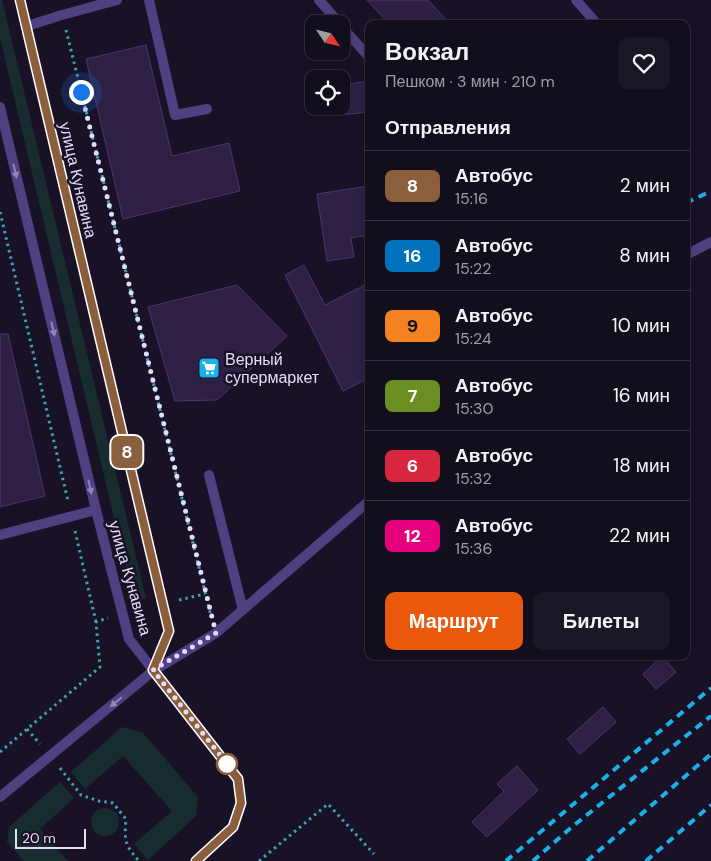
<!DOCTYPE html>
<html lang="ru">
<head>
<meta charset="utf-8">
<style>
	:root { --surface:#130e1c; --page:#1c1725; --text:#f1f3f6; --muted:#9d9ca3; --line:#322e3b; --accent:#ea580c }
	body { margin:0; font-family:"DM Sans",sans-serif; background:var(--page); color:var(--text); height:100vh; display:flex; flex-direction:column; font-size:19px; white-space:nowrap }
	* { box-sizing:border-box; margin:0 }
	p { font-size:16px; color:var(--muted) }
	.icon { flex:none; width:28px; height:28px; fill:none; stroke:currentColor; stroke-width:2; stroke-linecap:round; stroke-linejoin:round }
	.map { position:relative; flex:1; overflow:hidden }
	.drawer { position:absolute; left:365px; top:20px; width:325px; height:640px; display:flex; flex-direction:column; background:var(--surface); border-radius:10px; box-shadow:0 2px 8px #0003,0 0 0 1px var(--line) }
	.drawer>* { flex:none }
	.badge { padding:0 10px; border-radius:8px; font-size:18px; line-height:32px }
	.needle { width:32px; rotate:125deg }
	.fabs { position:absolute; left:305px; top:15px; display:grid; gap:10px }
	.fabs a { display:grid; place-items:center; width:45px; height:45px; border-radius:10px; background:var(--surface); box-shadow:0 2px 8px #0003,0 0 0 1px var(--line); font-size:25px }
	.scale { position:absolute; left:15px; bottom:12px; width:71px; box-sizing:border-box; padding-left:5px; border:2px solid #e4dafc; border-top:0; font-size:14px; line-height:18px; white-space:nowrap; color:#e4dafc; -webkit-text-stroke:4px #191226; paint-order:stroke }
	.you { position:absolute; width:25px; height:25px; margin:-12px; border:4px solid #fff; border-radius:50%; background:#1a73e8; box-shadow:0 0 0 8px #1a73e833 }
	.map>.badge { position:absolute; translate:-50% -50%; box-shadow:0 0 0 2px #fff }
	h2 { padding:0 20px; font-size:19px; line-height:45px }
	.round { display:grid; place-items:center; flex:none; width:52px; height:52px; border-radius:10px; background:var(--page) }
	.summary { display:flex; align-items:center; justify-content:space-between; height:85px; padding:0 20px }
	h1 { font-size:24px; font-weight:700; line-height:38px }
	.action { display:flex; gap:10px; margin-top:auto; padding:10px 20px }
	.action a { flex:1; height:58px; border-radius:10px; background:var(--accent); color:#fff; font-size:20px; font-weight:700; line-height:58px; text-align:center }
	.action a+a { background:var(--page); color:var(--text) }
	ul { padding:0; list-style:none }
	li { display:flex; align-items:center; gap:15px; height:70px; padding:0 20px; border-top:1px solid var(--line) }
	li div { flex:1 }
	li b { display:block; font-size:19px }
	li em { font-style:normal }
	li .badge { min-width:55px; font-weight:700; text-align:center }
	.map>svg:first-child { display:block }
	.green { fill:#162c2f }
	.building { fill:#2e2045; stroke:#4a346f }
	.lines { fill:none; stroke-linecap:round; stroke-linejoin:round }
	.path { stroke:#3ca2ae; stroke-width:3; stroke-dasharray:2.5 4; stroke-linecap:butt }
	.service { stroke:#4e4181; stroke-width:10 }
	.minor { stroke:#4e4181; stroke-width:10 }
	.tertiary { stroke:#4e4181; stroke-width:10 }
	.rail { stroke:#19b1e9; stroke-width:4; stroke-dasharray:8 6; stroke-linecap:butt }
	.oneway { fill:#9286b8 }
	.line-casing { stroke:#fff; stroke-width:11 }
	.line { stroke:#8b5e3c; stroke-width:8 }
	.walk { stroke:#e4dafc; stroke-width:5; stroke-dasharray:0 9 }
	.stop-dot { fill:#fff; stroke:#8b5e3c; stroke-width:2.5 }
	.labels { text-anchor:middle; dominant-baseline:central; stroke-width:5; stroke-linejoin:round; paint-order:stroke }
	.street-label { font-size:16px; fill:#e4dafc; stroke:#191226 }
	.poi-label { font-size:16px; fill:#e4dafc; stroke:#191226; text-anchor:start }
</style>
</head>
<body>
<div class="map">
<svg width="711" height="861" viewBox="0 0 711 861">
	<rect width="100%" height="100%" fill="#191226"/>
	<path class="green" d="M0,0h2l144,598 -12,4 -134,-564z
		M122,727l20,5 56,65 -2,19 -48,44 -14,-16 38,-33 -49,-55 -38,33 -14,-17z
		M60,782l14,16 -34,31 28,32h-44l-17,-19 2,-15z
		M91 822a14 14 0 1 1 28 0a14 14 0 1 1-28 0Z"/>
	<path class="building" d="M367,0h61l22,24h-61z
		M146,45l26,111 57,-13 11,48 -117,28 -37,-160z
		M369,81v31l-28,3v-30z
		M369,186v49l-18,3 3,19 -27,4 -10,-67z
		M304,265l21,40 44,-22v95l-26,13 -58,-116z
		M237,285l50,51 -70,64 -42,1 -27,-94z
		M0,334h8l37,162 -45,11z
		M662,656l14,16 -20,17 -13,-15z
		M603,707l13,15 -36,32 -13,-15z
		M517,766l21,24 -51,47 -15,-15 32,-31 -7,-7z"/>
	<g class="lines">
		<path class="path" d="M66,30l145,586
			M0,212l68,289
			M75,531l21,91
			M179,600l26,-6
			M27,729l13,15
			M0,752l100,-85 -4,-45 12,-4
			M60,768l21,27 18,6 14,2 13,16c-2,22 -1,26 13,42
			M259,861l69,-57 46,50"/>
		<path class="service" d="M149,0l26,115 32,-6
			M319,0l21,24
			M576,0l21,24
			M27,26l35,-11 55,-15
			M341,26l28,31
			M209,475l34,135
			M0,535l96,-25"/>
		<path class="minor" d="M686,255l25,-13
			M153,671l63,-38 153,-132"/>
		<path class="tertiary" d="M0,107l96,403 33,129 109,140 3,24 -8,24 -37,34
			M0,797l153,-126 16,-40 -149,-631"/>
		<path class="rail" d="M686,203l25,-12
			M506,861l205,-173
			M533,861l40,-35 138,-110
			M587,861l124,-107
			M646,861l65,-56"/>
	</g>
	<defs><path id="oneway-solid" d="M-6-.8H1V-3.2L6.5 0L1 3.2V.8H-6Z" transform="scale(1.25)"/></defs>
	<g class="oneway">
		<use href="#oneway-solid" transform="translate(15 171) rotate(77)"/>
		<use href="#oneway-solid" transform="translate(53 329) rotate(77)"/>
		<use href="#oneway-solid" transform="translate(90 487) rotate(77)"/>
		<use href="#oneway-solid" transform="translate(116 702) rotate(140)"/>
	</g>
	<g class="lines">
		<g class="line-casing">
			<path id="line" d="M20,0l149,631 -16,39 85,109 3,24 -8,24 -37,34"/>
		</g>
		<use href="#line" class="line"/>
		<path class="walk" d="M81,92l135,541 -63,37 74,94"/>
	</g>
	<defs>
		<g id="supermarket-square" transform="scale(1.125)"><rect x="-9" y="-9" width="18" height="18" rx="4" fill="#19b1e9" stroke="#191226"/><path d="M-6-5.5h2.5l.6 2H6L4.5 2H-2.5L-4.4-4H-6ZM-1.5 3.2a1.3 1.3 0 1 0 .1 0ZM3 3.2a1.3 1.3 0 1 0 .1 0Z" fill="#fff"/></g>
	</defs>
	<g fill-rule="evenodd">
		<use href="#supermarket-square" x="209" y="368"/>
	</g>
	<circle class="stop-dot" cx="227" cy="764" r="10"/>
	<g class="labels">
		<g class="street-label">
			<text transform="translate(78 180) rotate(77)">улица Кунавина</text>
			<text transform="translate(130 578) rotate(74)">улица Кунавина</text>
		</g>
		<g class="poi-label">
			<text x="225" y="359">Верный<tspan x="225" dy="18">супермаркет</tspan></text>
		</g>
	</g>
</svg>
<div class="fabs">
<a><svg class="needle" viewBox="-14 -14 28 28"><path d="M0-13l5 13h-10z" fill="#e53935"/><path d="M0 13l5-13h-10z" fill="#9d9ca3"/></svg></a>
<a><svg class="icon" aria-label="locate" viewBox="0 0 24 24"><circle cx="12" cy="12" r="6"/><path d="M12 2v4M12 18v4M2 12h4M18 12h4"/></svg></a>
</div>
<div class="scale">20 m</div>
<div class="you" style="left:81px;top:92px"></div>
<b class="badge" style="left:127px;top:452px;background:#8b5e3c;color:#fff">8</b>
<section class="drawer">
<div class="summary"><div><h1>Вокзал</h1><p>Пешком · 3 мин · 210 m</p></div><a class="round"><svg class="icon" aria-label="heart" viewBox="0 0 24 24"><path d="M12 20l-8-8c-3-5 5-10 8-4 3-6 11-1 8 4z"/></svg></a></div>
<h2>Отправления</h2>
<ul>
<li><span class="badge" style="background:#8b5e3c;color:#fff">8</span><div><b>Автобус</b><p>15:16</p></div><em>2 мин</em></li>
<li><span class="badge" style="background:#0072bc;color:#fff">16</span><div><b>Автобус</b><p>15:22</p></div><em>8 мин</em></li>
<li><span class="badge" style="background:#f58220;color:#111">9</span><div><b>Автобус</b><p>15:24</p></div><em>10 мин</em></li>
<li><span class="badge" style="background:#6b8e23;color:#fff">7</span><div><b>Автобус</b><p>15:30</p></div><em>16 мин</em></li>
<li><span class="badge" style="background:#d7263d;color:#fff">6</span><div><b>Автобус</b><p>15:32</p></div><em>18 мин</em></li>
<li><span class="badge" style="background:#e6007e;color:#fff">12</span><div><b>Автобус</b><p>15:36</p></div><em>22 мин</em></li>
</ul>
<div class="action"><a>Маршрут</a><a>Билеты</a></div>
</section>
</div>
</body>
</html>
